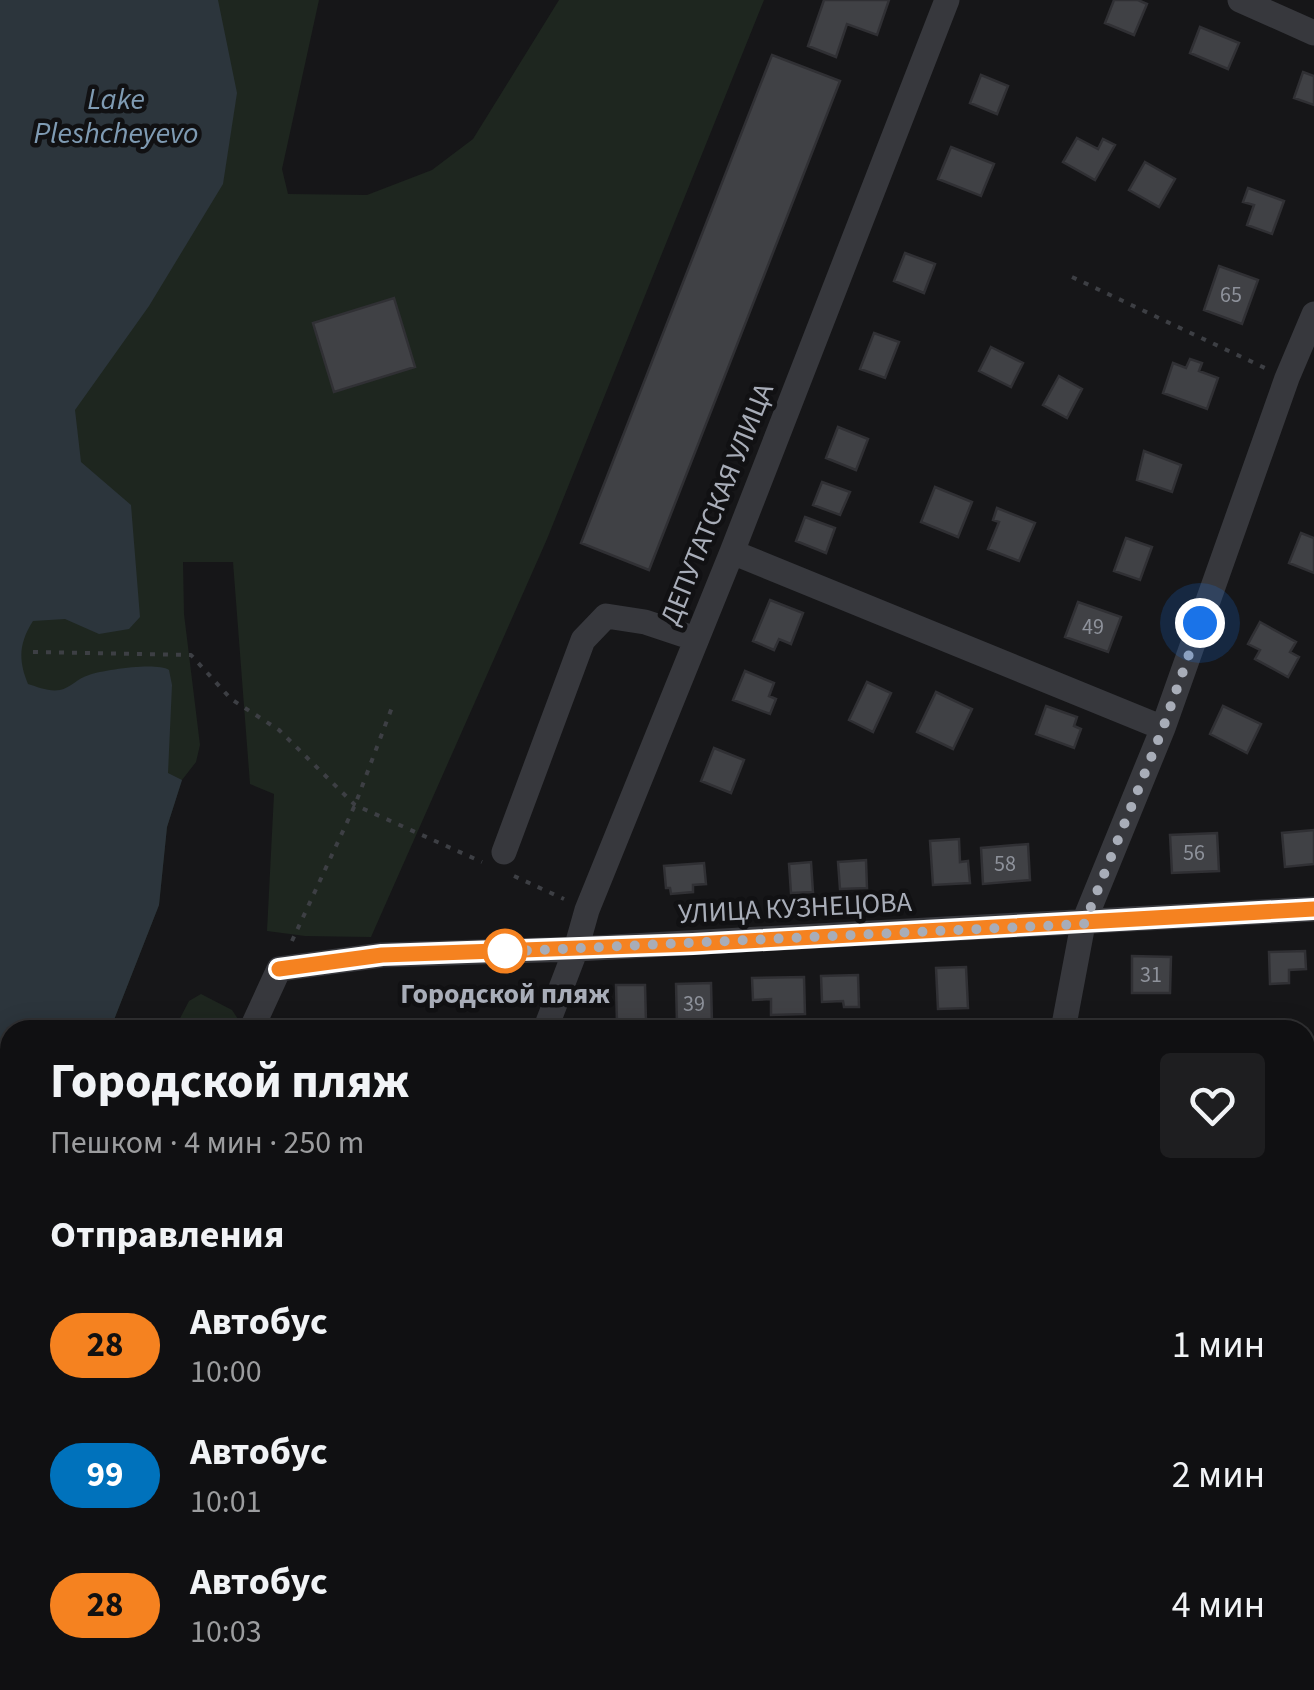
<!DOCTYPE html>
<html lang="ru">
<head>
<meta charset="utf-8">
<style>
	:root { --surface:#101012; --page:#1e1e20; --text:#f1f3f6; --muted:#9c9d9f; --line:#303032 }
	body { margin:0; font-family:"Source Sans 3",sans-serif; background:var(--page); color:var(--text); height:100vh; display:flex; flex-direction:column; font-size:38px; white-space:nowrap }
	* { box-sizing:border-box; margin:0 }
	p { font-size:32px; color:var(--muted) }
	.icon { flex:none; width:55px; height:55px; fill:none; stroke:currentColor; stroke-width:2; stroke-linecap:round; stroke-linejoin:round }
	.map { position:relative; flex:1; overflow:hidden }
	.drawer { position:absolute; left:0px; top:1020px; width:1315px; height:670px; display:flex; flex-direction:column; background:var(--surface); border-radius:30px 30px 0 0; box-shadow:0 5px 25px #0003,0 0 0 2px var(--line) }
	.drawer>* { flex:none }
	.badge { padding:0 20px; border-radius:32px; font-size:35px; line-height:65px }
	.you { position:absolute; width:50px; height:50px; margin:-25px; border:8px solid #fff; border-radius:50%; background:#1a73e8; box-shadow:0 0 0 15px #1a73e833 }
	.map>.badge { position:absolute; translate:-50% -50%; box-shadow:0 0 0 5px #fff }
	h2 { padding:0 50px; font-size:38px; line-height:90px }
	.round { display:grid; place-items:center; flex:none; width:105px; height:105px; border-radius:10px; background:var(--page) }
	.summary { display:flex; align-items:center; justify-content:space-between; height:170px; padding:0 50px }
	h1 { font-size:48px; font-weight:700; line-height:75px }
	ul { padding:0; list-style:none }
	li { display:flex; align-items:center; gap:30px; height:130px; padding:0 50px }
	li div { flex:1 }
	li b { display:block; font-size:38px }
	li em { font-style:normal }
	li .badge { min-width:110px; font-weight:700; text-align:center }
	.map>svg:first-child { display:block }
	.green { fill:#1e261f }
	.water { fill:#2c353c }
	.building { fill:#404145; stroke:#303034; stroke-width:2.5 }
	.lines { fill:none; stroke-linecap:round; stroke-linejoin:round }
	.path { stroke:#3d3f44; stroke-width:4; stroke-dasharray:5 8; stroke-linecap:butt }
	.minor { stroke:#37383d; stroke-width:25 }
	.line-casing { stroke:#fff; stroke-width:22 }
	.line { stroke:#f58220; stroke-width:15 }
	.walk { stroke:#a8adb8; stroke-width:10; stroke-dasharray:0 18 }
	.stop-dot { fill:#fff; stroke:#f58220; stroke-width:5 }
	.labels { text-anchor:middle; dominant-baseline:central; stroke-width:9; stroke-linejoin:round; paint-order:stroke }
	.number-label { font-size:22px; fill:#8e929b }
	.street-label { font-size:28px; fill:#a8adb8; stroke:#111113 }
	.stop-label { font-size:28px; font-weight:bold; fill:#a8adb8; stroke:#111113 }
	.water-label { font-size:30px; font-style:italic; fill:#7f9bb3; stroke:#111113 }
</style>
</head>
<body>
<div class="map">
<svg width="1314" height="1690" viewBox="0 0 1314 1690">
	<rect width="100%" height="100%" fill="#161618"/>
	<path class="green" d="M0,0h319l-37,169 6,25 79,1 65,-25 41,-31 86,-139h205l-217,539 -176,398 -66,-1 -38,-5 7,-137 -24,-10 -17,-222h-50l1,52 16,131 -4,17 -14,18 -15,47 -8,78 -49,125h-100v173l-10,17z
		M201,994l31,16 6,9 -4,11h-60l15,-29z
		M0,1292l10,4v277l-10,27z"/>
	<path class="water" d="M0,0h218l19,93 -14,91 -74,122 -74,104 6,52 50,43 9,112 -11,12 -30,5 -34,-15 -32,2c-14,22 -15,39 -5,63 10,3 21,8 32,6 10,-2 18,-12 29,-15 15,-5 67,-13 80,-5l3,15 -4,88 14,7 -15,47 -8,78 -49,125h-100v173l-10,17z
		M1235,1020l64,4 15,13v40l-3,10 -6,3v-60h-112l7,-6z"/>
	<path class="building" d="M824,0h65l-12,35 -30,-11 -11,33 -28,-11z
		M1114,0h24l9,4 -13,31 -29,-12z
		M1200,27l39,16 -11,26 -38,-16z
		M772,55l68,26 -191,489 -68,-27z
		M1303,72l11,4v29l-20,-7z
		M981,75l27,11 -11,28 -27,-11z
		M1077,138l21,11 5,-10 12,6 -20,35 -32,-18z
		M951,147l43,17 -13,32 -43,-17z
		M1145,162l30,17 -16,28 -30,-17z
		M1248,188l36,13 -12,33 -25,-9 7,-20 -11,-3z
		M905,253l30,11 -11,29 -30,-12z
		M1219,266l39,14 -16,44 -38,-14z
		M394,298l21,69 -81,25 -21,-69z
		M874,333l25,9 -14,36 -25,-9z
		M991,347l32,16 -12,24 -32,-16z
		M1190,359l12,4 -3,8 19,7 -11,31 -44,-16 10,-30 13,5z
		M1059,376l23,13 -15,29 -24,-13z
		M838,427l30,12 -12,31 -30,-12z
		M1144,451l37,14 -9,27 -35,-12z
		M822,482l28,10 -10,23 -27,-10z
		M935,487l37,15 -14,35 -37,-15z
		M997,508l38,15 -16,38 -31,-12 11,-27 -6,-2z
		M805,517l30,11 -9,25 -30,-12z
		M1301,533l13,5v35l-25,-10z
		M1126,538l26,9 -12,33 -26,-9z
		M770,600l33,13 -12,31 -12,-5 -5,11 -21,-9z
		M1078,602l43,15 -13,35 -43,-15z
		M1260,622l36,20 -6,10 9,5 -11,20 -33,-18 5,-9 -12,-6z
		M745,671l29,12 -5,13 7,3 -6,15 -37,-14z
		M867,682l24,11 -18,39 -24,-12z
		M936,692l36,17 -19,40 -36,-17z
		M1046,706l31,11 -3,9 7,3 -7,19 -38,-14z
		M1223,706l38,18 -14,29 -37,-19z
		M714,748l30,12 -13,33 -30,-12z
		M1314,830v34l-29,3 -3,-34z
		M1217,833l2,38 -47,2 -2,-38z
		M959,839l1,23 8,-1 2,22 -37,2 -3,-44z
		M1028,844l2,36 -47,4 -2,-36z
		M866,860l1,28 -27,1 -2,-27z
		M811,862l2,30 -22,1 -2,-29z
		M704,863l2,21 -13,1v7l-22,2 -1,-6h-4l-2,-22z
		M1305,951l1,18 -17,1v13l-19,1 -1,-32z
		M1132,956l39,1 -1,36h-38z
		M966,967l2,41 -30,1 -2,-41z
		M858,975l1,32h-15l-1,-6 -21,1 -1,-26z
		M804,977l1,37 -34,1v-16l-18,1 -1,-22z
		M711,983l1,40 -35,1 -1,-40z
		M616,985h29l1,37 -29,1z
		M1305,1187h9v43l-9,1z
		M1305,1255h9v25l-9,1z
		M1314,1335v51h-9v-50z
		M1305,1410h9v59h-9z
		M1314,1513v26h-9v-25z
		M1314,1643v26l-9,1v-26z
		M897,1680v9l9,1h-55v-8z
		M987,1680h24l1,10h-24z
		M1085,1680h27l2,10h-28z
		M1187,1680h27l1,9 -28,1z"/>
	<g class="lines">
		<path class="path" d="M1072,277l193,91
			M33,652l158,3 40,44 48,31 76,75 127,57
			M514,876l50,23
			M292,941l63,-136 39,-103"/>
		<path class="minor" d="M1240,0l74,33
			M732,552l431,176
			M504,852l79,-212 23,-24 39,6 51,17
			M251,1030l28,-61 103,-14 194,-6 738,-40
			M545,1030l31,-81 11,-39 145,-358 215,-552
			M1063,1030l20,-106 80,-196 124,-350 27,-64
			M0,1609l10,-24
			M1305,1613l9,-1
			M248,1690l149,-10"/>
	</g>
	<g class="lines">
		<g class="line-casing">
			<path id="line" d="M279,969l103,-14 311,-11 621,-35"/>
		</g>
		<use href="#line" class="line"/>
		<path class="walk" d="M505,951l-7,1 586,-28 79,-196 37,-105"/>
	</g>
	<circle class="stop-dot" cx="505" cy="951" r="20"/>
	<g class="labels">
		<g class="number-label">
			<text x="1231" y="295">65</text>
			<text x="1093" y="627">49</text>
			<text x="1194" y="853">56</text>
			<text x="1005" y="864">58</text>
			<text x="1151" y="975">31</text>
			<text x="694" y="1004">39</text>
		</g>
		<g class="street-label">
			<text transform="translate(717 504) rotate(-68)">ДЕПУТАТСКАЯ УЛИЦА</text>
			<text transform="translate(795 908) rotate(-3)">УЛИЦА КУЗНЕЦОВА</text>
		</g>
		<g class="stop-label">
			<text x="505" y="994">Городской пляж</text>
		</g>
		<g class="water-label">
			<text x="116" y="99">Lake<tspan x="116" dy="34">Pleshcheyevo</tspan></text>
		</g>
	</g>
</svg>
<div class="you" style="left:1200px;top:623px"></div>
<section class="drawer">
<div class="summary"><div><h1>Городской пляж</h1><p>Пешком · 4 мин · 250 m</p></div><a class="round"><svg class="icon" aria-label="heart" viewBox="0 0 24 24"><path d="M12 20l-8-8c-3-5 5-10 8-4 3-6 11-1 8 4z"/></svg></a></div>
<h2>Отправления</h2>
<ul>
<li><span class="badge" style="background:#f58220;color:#111">28</span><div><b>Автобус</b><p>10:00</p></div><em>1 мин</em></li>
<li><span class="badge" style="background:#0072bc;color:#fff">99</span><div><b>Автобус</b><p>10:01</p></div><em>2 мин</em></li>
<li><span class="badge" style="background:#f58220;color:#111">28</span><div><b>Автобус</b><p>10:03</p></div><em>4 мин</em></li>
</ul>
</section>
</div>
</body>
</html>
